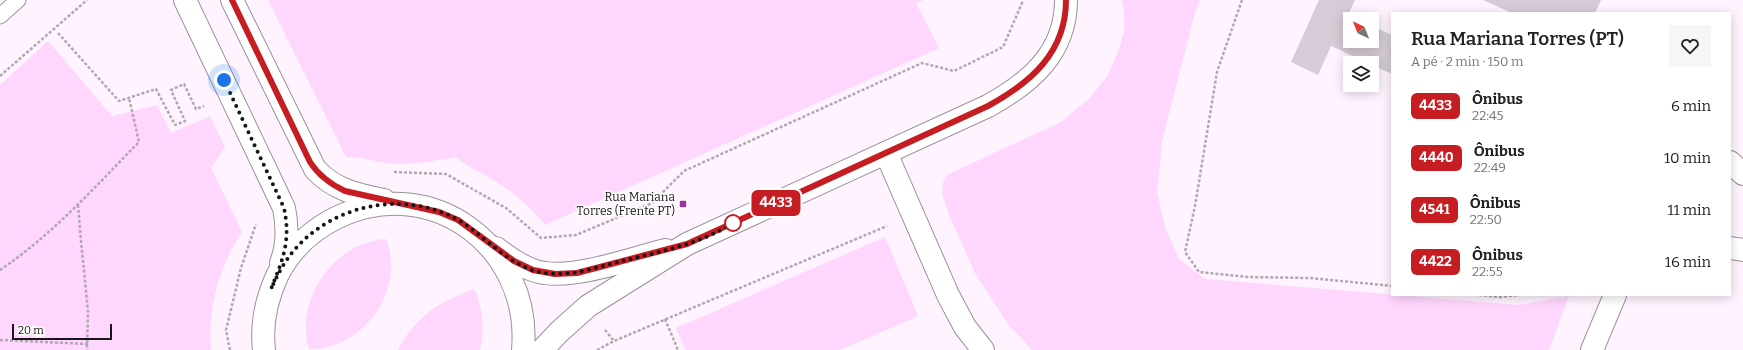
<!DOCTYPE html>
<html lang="pt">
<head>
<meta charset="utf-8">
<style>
	:root { --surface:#fff; --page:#f6f6f6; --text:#222; --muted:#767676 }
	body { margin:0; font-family:Bitter,serif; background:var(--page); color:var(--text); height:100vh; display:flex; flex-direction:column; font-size:15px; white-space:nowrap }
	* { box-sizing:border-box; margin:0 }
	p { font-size:13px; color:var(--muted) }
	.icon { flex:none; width:22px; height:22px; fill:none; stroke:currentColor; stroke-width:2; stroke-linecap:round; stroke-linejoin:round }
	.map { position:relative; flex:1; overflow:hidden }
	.details { position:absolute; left:1391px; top:12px; width:340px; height:284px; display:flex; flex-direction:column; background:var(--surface); border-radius:0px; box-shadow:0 2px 10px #0003 }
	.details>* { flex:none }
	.badge { padding:0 8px; border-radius:6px; font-size:14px; line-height:26px }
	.needle { width:26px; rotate:317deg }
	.controls { position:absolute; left:1343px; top:12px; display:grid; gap:8px }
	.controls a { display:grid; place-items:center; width:36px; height:36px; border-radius:0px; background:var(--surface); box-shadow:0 2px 10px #0003; font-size:20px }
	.scale { position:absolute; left:12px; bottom:10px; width:100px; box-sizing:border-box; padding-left:4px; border:2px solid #181518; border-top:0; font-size:11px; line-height:14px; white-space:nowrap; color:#181518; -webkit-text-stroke:3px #fff; paint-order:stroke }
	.you { position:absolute; width:20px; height:20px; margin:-10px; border:3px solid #fff; border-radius:50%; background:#1a73e8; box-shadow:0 0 0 6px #1a73e833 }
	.map>.badge { position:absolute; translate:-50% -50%; box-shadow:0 0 0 2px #fff }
	.round { display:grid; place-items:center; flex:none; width:42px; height:42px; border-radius:0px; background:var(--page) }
	.headline { display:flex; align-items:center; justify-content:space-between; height:68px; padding:0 20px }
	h1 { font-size:19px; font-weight:600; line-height:30px }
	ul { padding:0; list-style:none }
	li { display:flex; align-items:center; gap:12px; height:52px; padding:0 20px }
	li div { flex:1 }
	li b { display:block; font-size:15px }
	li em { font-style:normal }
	li .badge { min-width:44px; font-weight:700; text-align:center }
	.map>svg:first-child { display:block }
	.green { fill:#ffd6fe }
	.building { fill:#d6cbd6 }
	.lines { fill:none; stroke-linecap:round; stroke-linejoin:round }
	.service-casing { stroke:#9b919b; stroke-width:17 }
	.minor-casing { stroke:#9b919b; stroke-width:24 }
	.tertiary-casing { stroke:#9b919b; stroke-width:24 }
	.path { stroke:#b0a8b0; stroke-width:2.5; stroke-dasharray:3 2; stroke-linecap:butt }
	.service { stroke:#fff; stroke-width:15 }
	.minor { stroke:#fff; stroke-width:22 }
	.tertiary { stroke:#fff; stroke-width:22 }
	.line-casing { stroke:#fff; stroke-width:9 }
	.line { stroke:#c61d23; stroke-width:6 }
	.walk { stroke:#181518; stroke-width:4; stroke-dasharray:0 7.2 }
	.poi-dot { fill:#98349a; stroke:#fff; stroke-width:1.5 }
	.stop-dot { fill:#fff; stroke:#c61d23; stroke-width:2 }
	.labels { text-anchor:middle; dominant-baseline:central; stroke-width:3; stroke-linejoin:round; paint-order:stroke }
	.poi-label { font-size:12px; fill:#181518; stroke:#fff; text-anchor:end }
</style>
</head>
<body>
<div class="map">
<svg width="1743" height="350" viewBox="0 0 1743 350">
	<rect width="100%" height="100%" fill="#fef3fe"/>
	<path class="green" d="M268,0h655l-7,3 23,45 -394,177c-16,-21 -37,-37 -60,-50 -11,-6 -21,-10 -29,-18 -19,3 -38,7 -57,7 -18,0 -35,-8 -53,-7z
		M1122,0h78l-5,12 -33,129 -5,52 8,34 14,32 26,20 314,26 50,-9 -20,54h-517l-24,-26 -33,-51 -25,-56 -8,-23 1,-11 4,-8 114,-53 28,-23 19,-24 10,-23 6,-20v-21z
		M48,41l64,75 45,-11 14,28 39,-17 15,31 -14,21 31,64c-24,35 -34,76 -31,118h-211v-265z
		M885,237l33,79 -78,34h-154l-10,-22z
		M386,239c20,50 -22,111 -77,110 -15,-50 26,-107 77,-110z
		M474,289c9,20 11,40 6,61h-82c16,-32 43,-50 76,-61z"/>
	<path class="building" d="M1319,0h36l-7,15 9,4h-7v22h22v-15l20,9v39l-20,-9v-2h-4l-37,-17 -13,29 -27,-13z
		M1483,0h118l-6,13h-83z"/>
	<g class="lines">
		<g class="service-casing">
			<path id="service" d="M0,16l18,-16"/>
		</g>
		<g class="minor-casing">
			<path id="minor" d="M886,153l62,142 17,32 18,23
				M1730,162l13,12
				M1730,248l13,2
				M1592,350l23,-55"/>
		</g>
		<g class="tertiary-casing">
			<path id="tertiary" d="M185,0l99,208c4,20 4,37 -3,55
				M232,0l83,169c19,21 43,26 69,31
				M496,248c14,11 31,23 49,25 34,5 87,-15 121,-23
				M264,350c-3,-26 3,-53 14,-76 13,-25 35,-45 60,-57 95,-45 194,31 185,133
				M542,350l17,-18 29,-26 99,-62 301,-138c42,-23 78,-53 78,-106"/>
		</g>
		<path class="path" d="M1242,0l-25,72 -22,134 -10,46 14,20 48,5 64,1 81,8
			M58,33l61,68 37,-12 19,36 10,-4 -14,-31 13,-6 12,25 8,-3
			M0,76l87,-76
			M394,172l52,2 60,34 35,30 35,-3 76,-32 32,-32 238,-108 32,8 49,-24 19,-44v-3
			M78,205l3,36 7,70 -1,39
			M0,270c52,-35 95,-83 139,-128l-10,-44
			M1479,295l21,2 18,-2
			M665,319l13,31
			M605,330l9,11
			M0,340l88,4
			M230,350l-4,-20 15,-62 15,-44
			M597,350l17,-9 273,-115"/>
		<use href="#service" class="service"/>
		<use href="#minor" class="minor"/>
		<use href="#tertiary" class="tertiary"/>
	</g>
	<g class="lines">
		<g class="line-casing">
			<path id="line" d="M232,0l78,162c9,14 20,22 35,29l94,21 19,8 56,41 19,9 22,4 22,-1 110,-29 301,-138c42,-23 78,-53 78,-106"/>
		</g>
		<use href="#line" class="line"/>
		<path class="walk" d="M224,80l60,128c7,33 -1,51 -13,81 7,-15 14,-29 26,-42 40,-44 110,-57 163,-26 27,17 51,47 84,52 27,4 53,-6 78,-12 37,-9 78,-17 111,-38"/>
	</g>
	<rect class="poi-dot" x="679" y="200" width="8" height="8" rx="2"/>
	<circle class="stop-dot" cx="733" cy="223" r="8"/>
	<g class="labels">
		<g class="poi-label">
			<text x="675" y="197">Rua Mariana<tspan x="675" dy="14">Torres (Frente PT)</tspan></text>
		</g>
	</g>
</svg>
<div class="controls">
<a><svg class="needle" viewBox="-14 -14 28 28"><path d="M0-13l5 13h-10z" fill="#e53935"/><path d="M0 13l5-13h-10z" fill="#767676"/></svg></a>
<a><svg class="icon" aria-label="layers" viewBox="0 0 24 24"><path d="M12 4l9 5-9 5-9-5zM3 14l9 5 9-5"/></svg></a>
</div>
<div class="scale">20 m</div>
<div class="you" style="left:224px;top:80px"></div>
<b class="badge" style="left:776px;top:203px;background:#c61d23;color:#fff">4433</b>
<section class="details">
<div class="headline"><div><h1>Rua Mariana Torres (PT)</h1><p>A pé · 2 min · 150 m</p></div><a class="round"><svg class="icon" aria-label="heart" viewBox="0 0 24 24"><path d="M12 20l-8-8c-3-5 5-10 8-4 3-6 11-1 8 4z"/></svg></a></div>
<ul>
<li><span class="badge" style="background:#c61d23;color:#fff">4433</span><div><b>Ônibus</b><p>22:45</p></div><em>6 min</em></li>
<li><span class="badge" style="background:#c61d23;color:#fff">4440</span><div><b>Ônibus</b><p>22:49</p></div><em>10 min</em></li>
<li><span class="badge" style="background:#c61d23;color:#fff">4541</span><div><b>Ônibus</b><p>22:50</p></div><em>11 min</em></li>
<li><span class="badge" style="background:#c61d23;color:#fff">4422</span><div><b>Ônibus</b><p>22:55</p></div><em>16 min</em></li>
</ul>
</section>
</div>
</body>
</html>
